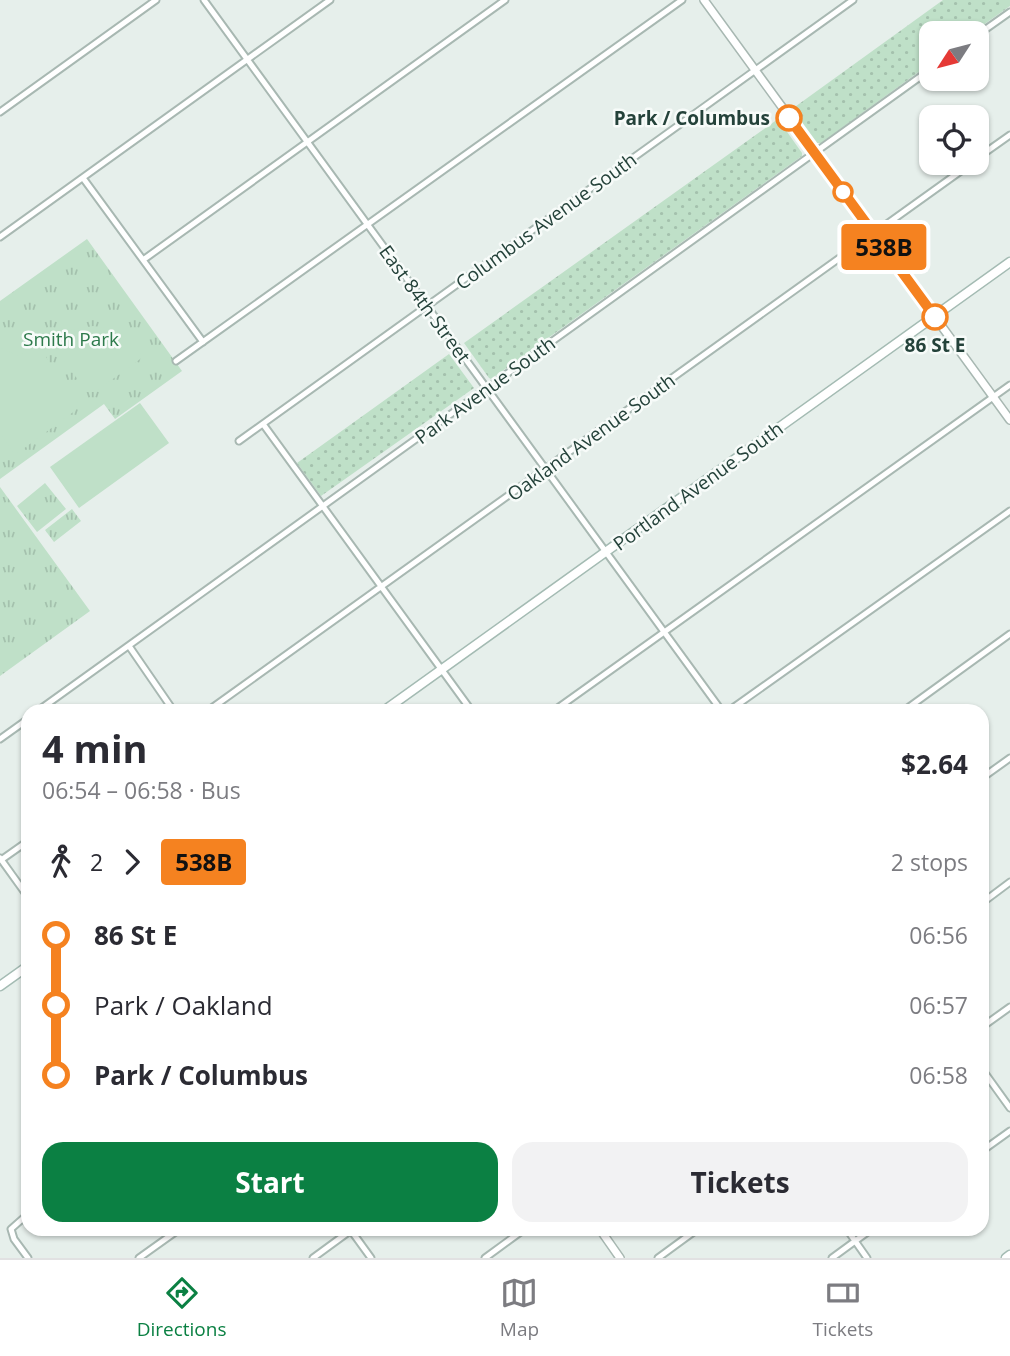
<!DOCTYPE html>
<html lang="en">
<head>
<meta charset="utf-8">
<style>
	:root { --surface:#fff; --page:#f2f2f3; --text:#2b2b33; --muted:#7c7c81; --line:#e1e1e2; --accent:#0b8043 }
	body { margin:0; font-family:"Open Sans",sans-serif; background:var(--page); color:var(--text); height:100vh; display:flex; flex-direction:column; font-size:26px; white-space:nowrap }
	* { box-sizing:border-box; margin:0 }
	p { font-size:23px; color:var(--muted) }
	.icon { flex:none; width:38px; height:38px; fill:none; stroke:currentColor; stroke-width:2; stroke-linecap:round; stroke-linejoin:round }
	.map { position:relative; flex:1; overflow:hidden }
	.side { position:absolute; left:21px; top:704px; width:968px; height:532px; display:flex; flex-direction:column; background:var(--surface); border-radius:21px; box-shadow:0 2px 5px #0004 }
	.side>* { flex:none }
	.badge { padding:0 14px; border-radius:5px; font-size:24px; line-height:46px }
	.needle { width:46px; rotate:234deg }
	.fabs { position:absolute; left:919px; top:21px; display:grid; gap:14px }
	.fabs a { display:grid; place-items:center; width:70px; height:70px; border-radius:14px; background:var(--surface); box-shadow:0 2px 5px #0004; font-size:35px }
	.map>.badge { position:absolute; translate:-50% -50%; box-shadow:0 0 0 4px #fff }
	.legs { display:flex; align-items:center; gap:10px; height:77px; padding:0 21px; font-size:23px }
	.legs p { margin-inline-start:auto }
	.headline { display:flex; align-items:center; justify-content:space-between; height:119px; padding:0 21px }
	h1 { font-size:38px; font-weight:700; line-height:52px }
	.action { display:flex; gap:14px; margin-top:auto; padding:14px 21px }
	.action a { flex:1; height:80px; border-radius:21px; background:var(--accent); color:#fff; font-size:28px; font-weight:700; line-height:80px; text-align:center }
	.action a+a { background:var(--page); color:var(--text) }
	ul { padding:0 21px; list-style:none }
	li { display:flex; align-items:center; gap:24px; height:70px; font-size:26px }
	li i { display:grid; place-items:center; width:10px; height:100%; margin:0 9px; background:currentColor }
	li i::after { content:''; width:18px; height:18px; margin:-9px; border:5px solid; border-radius:50%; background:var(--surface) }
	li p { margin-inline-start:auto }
	li:first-child i { background:linear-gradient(#0000 50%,currentColor 0) }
	li:last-child i { background:linear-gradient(currentColor 50%,#0000 0) }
	.tabs { display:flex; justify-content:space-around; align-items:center; height:98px; border-top:2px solid var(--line); background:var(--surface); font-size:19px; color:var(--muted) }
	.tabs a { display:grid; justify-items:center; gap:4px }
	.tabs .on { color:var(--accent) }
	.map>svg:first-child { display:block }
	.grass { fill:url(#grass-dots) }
	.park { fill:url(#park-tufts) }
	.pitch { fill:#bfe0c8 }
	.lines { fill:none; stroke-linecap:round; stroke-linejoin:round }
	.minor-casing { stroke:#a8b8b2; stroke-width:9 }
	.tertiary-casing { stroke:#a8b8b2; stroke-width:10 }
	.secondary-casing { stroke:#a4bbb3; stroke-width:11 }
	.minor { stroke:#fff; stroke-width:5 }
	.tertiary { stroke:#fff; stroke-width:7 }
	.secondary { stroke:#fff; stroke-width:8 }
	.line-1-casing { stroke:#fff; stroke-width:16 }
	.line-1 { stroke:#f58220; stroke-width:10 }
	.stop-1-dot { fill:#fff; stroke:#f58220; stroke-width:3.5 }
	.labels { text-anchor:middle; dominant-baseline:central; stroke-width:5; stroke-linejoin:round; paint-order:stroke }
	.stop-label { font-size:19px; font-weight:bold; fill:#24423a; stroke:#f7fbf9; text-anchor:end }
	.street-label { font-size:19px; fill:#24423a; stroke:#f7fbf9 }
	.park-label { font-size:19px; fill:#2d7a4b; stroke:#f7fbf9 }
</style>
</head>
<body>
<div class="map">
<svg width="1010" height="1258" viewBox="0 0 1010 1258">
	<defs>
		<pattern id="grass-dots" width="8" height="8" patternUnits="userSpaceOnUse" patternTransform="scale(1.75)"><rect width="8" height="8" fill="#bfe0c8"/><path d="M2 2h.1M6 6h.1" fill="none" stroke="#a4c1ad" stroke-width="1.8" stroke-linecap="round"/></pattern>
		<pattern id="park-tufts" width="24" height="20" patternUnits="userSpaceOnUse" patternTransform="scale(1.75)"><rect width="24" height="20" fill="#bfe0c8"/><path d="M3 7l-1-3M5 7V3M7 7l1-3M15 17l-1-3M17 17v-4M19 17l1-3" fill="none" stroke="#a4c1ad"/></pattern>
	</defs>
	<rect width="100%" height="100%" fill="#e6efeb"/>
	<path class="grass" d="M943,0h67v6l-38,27h-41v30l-110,80h-5l-24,-34z
		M778,119l24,34v3l-311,223 -2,-1 -25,-35z
		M449,354l25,34 -153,108 -24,-33z"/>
	<path class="park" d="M87,239l95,132 -67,48 -11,-15 -104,75v-178z
		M45,483l21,26 -29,23 -20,-26z
		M0,487l90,124 -90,65z
		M72,509l9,12 -27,21 -9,-12z"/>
	<path class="pitch" d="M93,326c23,2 37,12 50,31l-48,35h-8l-37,-50 20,-12z
		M36,343l42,59 -2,8 -61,45 -15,-22v-85l19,8z
		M140,403l29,40 -90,65 -29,-41z"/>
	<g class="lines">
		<g class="minor-casing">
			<path id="minor" d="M204,0l517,710
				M976,36l34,-24
				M0,112l156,-112
				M976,159l34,-24
				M83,178l120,164
				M0,237l330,-237
				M143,260l362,-260
				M176,361l506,-361
				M263,424l208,286
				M239,441l614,-441
				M129,646l44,64
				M39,710l892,-641
				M209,710l763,-547
				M555,710l455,-325
				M730,710l280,-199
				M905,710l105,-76
				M0,739l28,-20
				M982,778l28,-20
				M0,858l28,39
				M1,860l27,-19
				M982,903l28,-21
				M982,1027l28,-20
				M982,1069l28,39
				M982,1151l28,-20
				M846,1228l21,30
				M350,1229l21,29
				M28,1258l-14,-19 -3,-10 17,-15
				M139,1258l42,-30
				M313,1258l41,-30
				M485,1258l41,-30
				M658,1258l41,-30
				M832,1258l41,-30"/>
		</g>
		<g class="tertiary-casing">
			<path id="tertiary" d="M704,0l306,420
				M599,1228l21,30"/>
		</g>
		<g class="secondary-casing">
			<path id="secondary" d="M385,710l625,-448
				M0,986l28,-20
				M1006,1258l4,-3"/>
		</g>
		<use href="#minor" class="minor"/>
		<use href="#tertiary" class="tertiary"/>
		<use href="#secondary" class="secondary"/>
	</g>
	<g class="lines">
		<g class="line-1-casing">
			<path id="line-1" d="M789,118l146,199"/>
		</g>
		<use href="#line-1" class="line-1"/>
	</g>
	<g class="stop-1-dot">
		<circle cx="789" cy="118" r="12"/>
		<circle cx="843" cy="192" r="9"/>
		<circle cx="935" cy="317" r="12"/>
	</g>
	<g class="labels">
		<g class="stop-label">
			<text x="770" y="118">Park / Columbus</text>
			<text x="935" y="345" text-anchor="middle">86 St E</text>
		</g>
		<g class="street-label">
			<text transform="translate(546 221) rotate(-36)">Columbus Avenue South</text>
			<text transform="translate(425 304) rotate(54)">East 84th Street</text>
			<text transform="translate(485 390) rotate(-36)">Park Avenue South</text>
			<text transform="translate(591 437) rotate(-36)">Oakland Avenue South</text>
			<text transform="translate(698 486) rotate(-36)">Portland Avenue South</text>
		</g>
		<g class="park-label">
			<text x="71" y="339">Smith Park</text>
		</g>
	</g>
</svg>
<div class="fabs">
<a><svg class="needle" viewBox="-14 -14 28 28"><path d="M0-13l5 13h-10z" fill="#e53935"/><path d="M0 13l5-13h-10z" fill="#7c7c81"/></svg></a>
<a><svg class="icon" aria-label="locate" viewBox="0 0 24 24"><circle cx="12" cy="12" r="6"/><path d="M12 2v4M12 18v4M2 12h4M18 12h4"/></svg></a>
</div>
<b class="badge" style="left:884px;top:247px;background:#f58220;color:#111">538B</b>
<section class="side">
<div class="headline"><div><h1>4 min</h1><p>06:54 – 06:58 · Bus</p></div><b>$2.64</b></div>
<div class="legs"><svg class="icon" aria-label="walk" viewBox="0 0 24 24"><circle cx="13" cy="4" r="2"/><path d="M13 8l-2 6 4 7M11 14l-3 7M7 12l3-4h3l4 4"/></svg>2<svg class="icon" aria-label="forward" viewBox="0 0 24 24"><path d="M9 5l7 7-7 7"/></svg><b class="badge" style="background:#f58220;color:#111">538B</b><p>2 stops</p></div>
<ul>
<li><i style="color:#f58220"></i><b>86 St E</b><p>06:56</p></li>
<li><i style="color:#f58220"></i><span>Park / Oakland</span><p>06:57</p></li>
<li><i style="color:#f58220"></i><b>Park / Columbus</b><p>06:58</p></li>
</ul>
<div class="action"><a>Start</a><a>Tickets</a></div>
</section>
</div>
<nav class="tabs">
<a class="on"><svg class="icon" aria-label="directions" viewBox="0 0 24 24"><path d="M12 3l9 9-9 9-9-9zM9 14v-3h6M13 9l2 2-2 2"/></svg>Directions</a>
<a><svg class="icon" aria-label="map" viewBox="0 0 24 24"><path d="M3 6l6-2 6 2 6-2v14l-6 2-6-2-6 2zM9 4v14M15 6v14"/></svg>Map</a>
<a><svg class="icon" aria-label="tickets" viewBox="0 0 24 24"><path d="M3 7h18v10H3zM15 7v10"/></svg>Tickets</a>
</nav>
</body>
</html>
